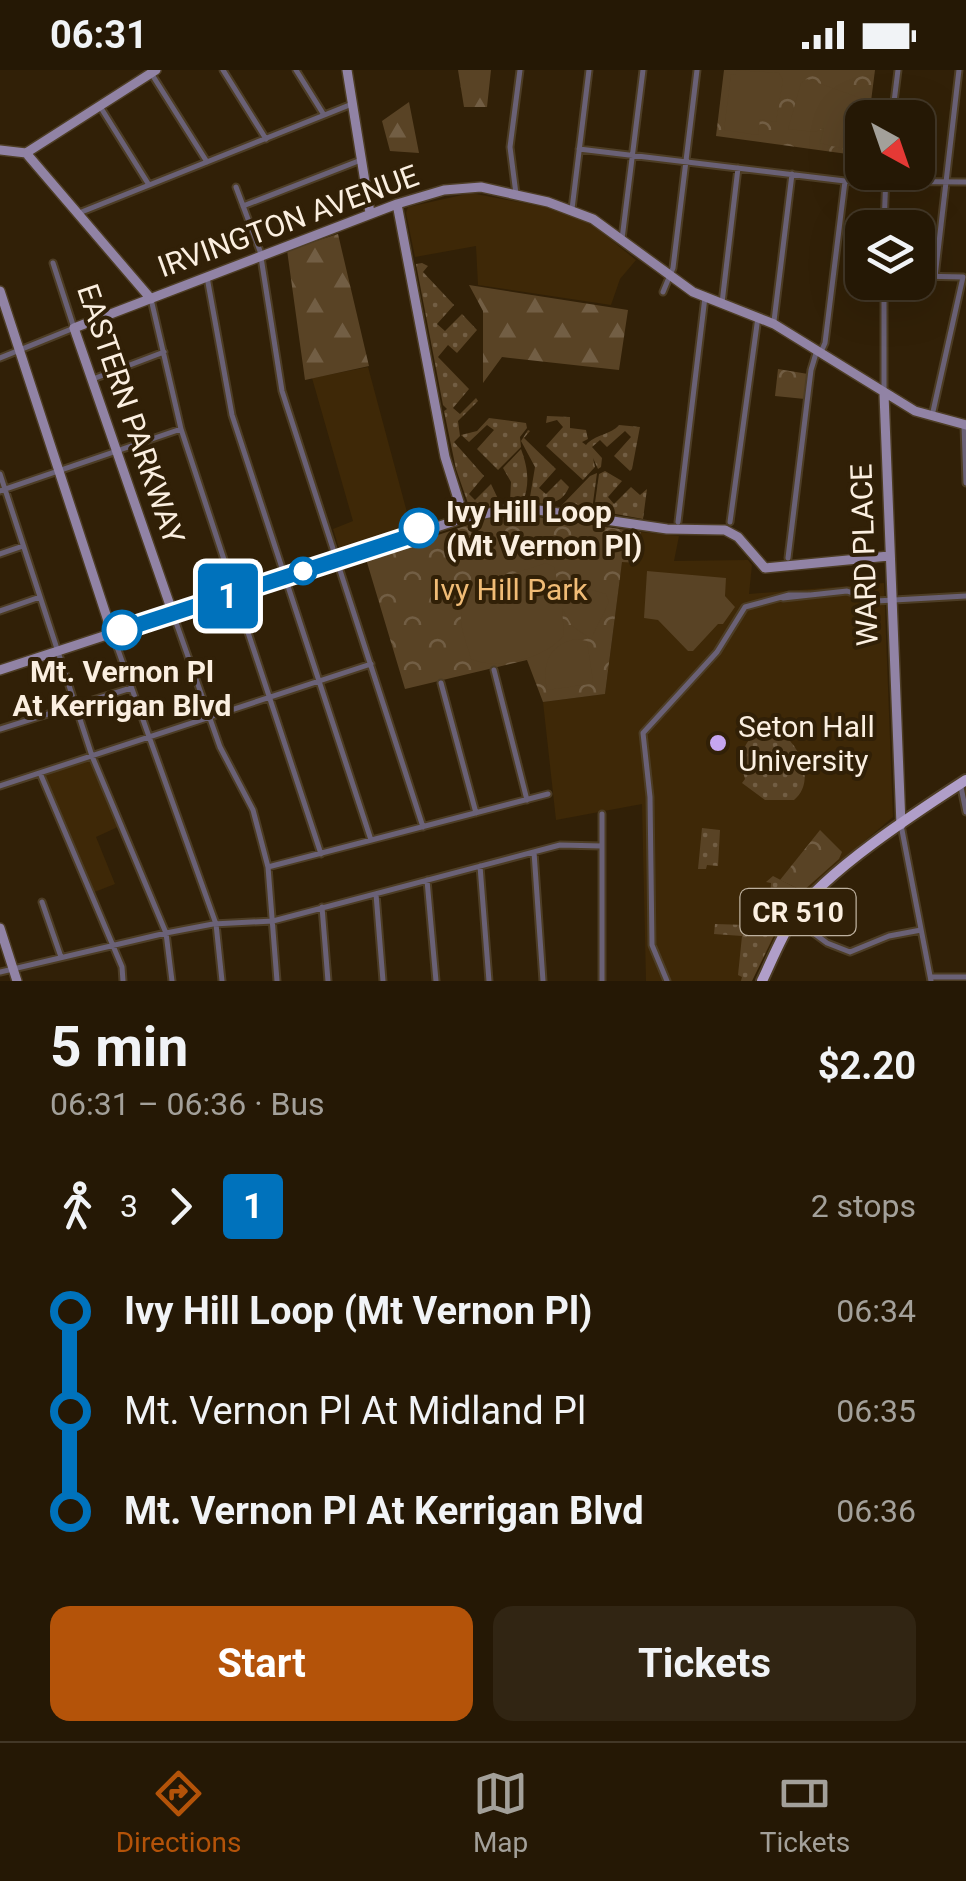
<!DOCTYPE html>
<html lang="en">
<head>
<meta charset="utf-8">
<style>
	:root { --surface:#251805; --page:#312513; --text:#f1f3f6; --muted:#a3a09a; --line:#423727; --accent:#b45309 }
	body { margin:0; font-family:Roboto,sans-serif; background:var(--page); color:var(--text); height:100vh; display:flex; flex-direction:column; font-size:38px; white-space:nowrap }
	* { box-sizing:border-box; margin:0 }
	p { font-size:32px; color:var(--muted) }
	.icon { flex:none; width:55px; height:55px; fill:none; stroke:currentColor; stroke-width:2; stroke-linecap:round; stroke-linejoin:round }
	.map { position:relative; height:911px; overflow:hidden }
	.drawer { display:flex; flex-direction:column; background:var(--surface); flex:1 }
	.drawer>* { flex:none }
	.badge { padding:0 20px; border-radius:8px; font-size:35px; line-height:65px }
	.needle { width:65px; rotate:140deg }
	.controls { position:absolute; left:845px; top:30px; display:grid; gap:20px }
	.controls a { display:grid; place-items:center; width:90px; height:90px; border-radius:20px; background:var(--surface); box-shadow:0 10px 40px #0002,0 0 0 2px var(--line); font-size:50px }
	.map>.badge { position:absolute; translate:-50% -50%; box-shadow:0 0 0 5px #fff }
	.legs { display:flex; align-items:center; gap:15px; height:110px; padding:0 50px; font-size:32px }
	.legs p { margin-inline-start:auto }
	.head { display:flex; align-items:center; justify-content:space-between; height:170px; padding:0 50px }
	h1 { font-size:55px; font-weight:700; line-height:75px }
	.action { display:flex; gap:20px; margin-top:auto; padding:20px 50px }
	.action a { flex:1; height:115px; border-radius:20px; background:var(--accent); color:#fff; font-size:40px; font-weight:700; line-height:115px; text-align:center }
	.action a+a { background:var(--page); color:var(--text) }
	ul { padding:0 50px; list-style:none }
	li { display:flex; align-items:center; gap:35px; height:100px; font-size:38px }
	li i { display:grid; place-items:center; width:15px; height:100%; margin:0 12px; background:currentColor }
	li i::after { content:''; width:25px; height:25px; margin:-12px; border:8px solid; border-radius:50%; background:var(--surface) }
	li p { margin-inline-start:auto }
	li:first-child i { background:linear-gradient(#0000 50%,currentColor 0) }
	li:last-child i { background:linear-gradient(currentColor 50%,#0000 0) }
	.status { display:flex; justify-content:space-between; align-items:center; height:70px; padding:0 50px; background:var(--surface); direction:ltr }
	.status svg { height:28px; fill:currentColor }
	.tabs { display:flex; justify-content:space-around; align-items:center; height:140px; border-top:2px solid var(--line); background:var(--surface); font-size:28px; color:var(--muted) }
	.tabs a { display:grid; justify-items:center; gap:5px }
	.tabs .on { color:var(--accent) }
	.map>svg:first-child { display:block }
	.built { fill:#3e2807 }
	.grass { fill:url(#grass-dots) }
	.forest { fill:url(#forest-firs) }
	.park { fill:url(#park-crowns) }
	.pitch { fill:#594325 }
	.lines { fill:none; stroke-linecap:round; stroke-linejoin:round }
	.street-casing { stroke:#4d3d25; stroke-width:9 }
	.secondary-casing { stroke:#4d3d25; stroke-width:12 }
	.primary-casing { stroke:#4d3d25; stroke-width:14 }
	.street { stroke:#6a6176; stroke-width:5 }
	.secondary { stroke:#9183a5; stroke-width:9 }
	.primary { stroke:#b09ec9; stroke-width:10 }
	.line-1-casing { stroke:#fff; stroke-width:22 }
	.line-1 { stroke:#0072bc; stroke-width:15 }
	.stop-1-dot { fill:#fff; stroke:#0072bc; stroke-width:5 }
	.poi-dot { fill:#c6a6f0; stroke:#312007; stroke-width:4 }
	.labels { text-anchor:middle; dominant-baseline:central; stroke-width:8; stroke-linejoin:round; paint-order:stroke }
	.shield { fill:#312007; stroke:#beb19f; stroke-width:2.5 }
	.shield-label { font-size:28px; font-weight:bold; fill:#fbefe0 }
	.street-label { font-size:30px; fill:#fbefe0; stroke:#312007 }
	.stop-label { font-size:30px; font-weight:bold; fill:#fbefe0; stroke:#312007; text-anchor:start }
	.park-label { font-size:30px; fill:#f1bc76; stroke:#312007 }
	.poi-label { font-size:30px; fill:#fbefe0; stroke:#312007; text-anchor:start }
</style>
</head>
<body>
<div class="status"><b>06:31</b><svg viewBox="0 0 49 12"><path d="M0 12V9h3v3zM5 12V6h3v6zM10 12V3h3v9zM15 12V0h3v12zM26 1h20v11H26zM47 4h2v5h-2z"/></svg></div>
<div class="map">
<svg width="966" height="911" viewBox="0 0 966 911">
	<defs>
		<pattern id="grass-dots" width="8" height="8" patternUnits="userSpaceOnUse" patternTransform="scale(2.5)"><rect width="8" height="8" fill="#594325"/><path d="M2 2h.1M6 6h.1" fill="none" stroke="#725e44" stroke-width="1.8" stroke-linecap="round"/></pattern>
		<pattern id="forest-firs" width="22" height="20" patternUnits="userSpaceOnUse" patternTransform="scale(2.5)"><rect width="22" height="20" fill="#594325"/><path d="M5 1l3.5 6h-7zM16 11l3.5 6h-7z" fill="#725e44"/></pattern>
		<pattern id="park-crowns" width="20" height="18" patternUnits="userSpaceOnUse" patternTransform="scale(2.5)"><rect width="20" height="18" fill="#594325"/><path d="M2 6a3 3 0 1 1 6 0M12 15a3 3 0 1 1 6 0" fill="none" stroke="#725e44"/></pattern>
	</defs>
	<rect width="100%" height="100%" fill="#312007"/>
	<path class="built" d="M471,123l73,14 32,11 18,8 42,34 -16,19 -9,26 -133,-20 -2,-39 -61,11 -9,-44 2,-6z
		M368,297l44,164 -71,24 -8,-26 20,-8 -41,-143z
		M641,462l38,4 -5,25 74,-1 4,5 -3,29 135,-11 9,234 -93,79 -17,24 -31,61h-106l-4,-177 -86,16 -13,-118 62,-8 17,-133 17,1z
		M91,688l29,68 -24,11 19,47 -23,9 -51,-120z"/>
	<path class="grass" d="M422,193l6,3 -5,6 31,33 -17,19 8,7 17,-17 15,16 -20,23 -9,-8 -10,12 31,32 -16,19 7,6 16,-16 2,3 -20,20 2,15 -6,6 30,34 -15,18 6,6 16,-16 9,19 -13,4 -4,-5 1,6 -13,4 -15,-43 -12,-58 3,-2 -4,-4 -27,-141z
		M547,346l23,1v11l16,2 2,9 -6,3 4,3c9,-11 25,-10 33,-20l21,2 -8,42 -2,2 -16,-15 17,-19 -6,-6 -18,16 -7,-7 -8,7 10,11 -1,9 -3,2 -5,-11 2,9 -12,13 -37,-34 17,-19 -6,-7 -11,3z
		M489,348l37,5 1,5 -7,9 1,10 -23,23 -21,-21 17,-19 -7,-5 -18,17 -8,-7 16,-4z
		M528,360l2,1 -6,7 32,31 -17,19 7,6 15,-15 8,8c-8,19 -23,17 -40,16l6,-36 -14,-26z
		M521,379c7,19 9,34 2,53h-13l1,-20 -8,-14z
		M605,401l17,10 -14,16 6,7 17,-17 9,8 7,-6 -4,30 -49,-9 5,-36z
		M597,403l-5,37 -31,-4 29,-30z
		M769,657c27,7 50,53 25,73h-29l-23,-17 3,-4 -4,-14 -3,-1c5,-17 13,-33 31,-37z
		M702,758l18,2 -2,36 -11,-1 -1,4h-8z
		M773,806l29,15 -25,38 -25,52h-11l1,-4 -4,-2 4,-39 -28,-2 1,-10 32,1 3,-27 20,1 1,-16 -5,-1z"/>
	<path class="forest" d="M458,0h33l-4,37h-23z
		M409,32l10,51 -29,-2 -8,-30z
		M338,164l31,132 -64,14 -18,-130z
		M469,215l159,25 -9,60 -117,-13 -19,26v-72z"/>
	<path class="park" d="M724,0h151l-6,47 -7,1v38l-146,-20z
		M778,299l30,5 -3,25 -30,-3z
		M516,444l125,18 -2,31 -17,-1 -17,132 -62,8 -16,-42 -122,29 -39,-130 120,-40z
		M820,760l22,22 -3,7 -36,32 -23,-11z"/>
	<path class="pitch" d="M736,0l43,3 4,7 -7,42 -16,-3 -2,16 -34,-5 7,-56 5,1z
		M807,9l59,21 -14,51 -32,-8 4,-15 -9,4 -27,-3 13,-46z
		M546,493l8,4 7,29 4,-14 41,12 3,8 -18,37 -19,-13 -10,-18 2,27c-18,23 -66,36 -93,24 -3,-12 -9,-25 -10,-38 -3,-37 58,-48 85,-58z
		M647,501l79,7 -1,18 10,11 -12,17h-5l-25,27h-5l-30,-31 -14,-2z
		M576,569l11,2 6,40 -3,3 -43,6c-5,-25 1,-45 29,-51z"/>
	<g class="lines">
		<g class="street-casing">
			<path id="street" d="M223,0l43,69
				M296,0l28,45
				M151,3l56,89
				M101,38l48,77
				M892,48l6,-48
				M579,79l266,32 121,1
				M236,117l24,64 22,140 141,436
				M516,124l-6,-47 10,-77
				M243,136l118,-46
				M572,139l17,-139
				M79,143l273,-109
				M884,158l2,-56
				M622,169l21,-169
				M918,206l45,1
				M207,207l25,138 139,425
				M935,207l24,-207
				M663,222l10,-24 24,-198
				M151,229l30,130 140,425
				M722,233l16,-135
				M774,251l18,-147
				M821,282l4,-9 20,-162
				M0,288l74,-30 -21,-65
				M93,309l71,-27
				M884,321v-109
				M932,346l31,-139
				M964,356l2,57
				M0,404l92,282 74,177 6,48
				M0,421l181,-62
				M678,452l27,-225
				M730,452l28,-205
				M0,484l23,-8
				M788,488l23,-188 6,-20
				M783,528l64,-7 29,10 90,-5
				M0,541l40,-14
				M173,544l47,133 33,63 15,57 9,114
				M112,563l104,291 6,57
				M494,600l33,130
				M441,613l35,130
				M0,659l131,-41
				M40,703l82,194 1,14
				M0,716l371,-122
				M961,717l5,25
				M602,744v167
				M901,755l30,156
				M534,782l9,129
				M480,796l9,115
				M268,797l280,-73
				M427,810l9,101
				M376,824l7,87
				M42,832l19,55
				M322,837l6,74
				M796,850l31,23 23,9 39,-16 32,-6
				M0,902l166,-39 47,-9 60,-3 287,-76 42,1
				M931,907h35
				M667,911l-15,-36 -2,-148 -7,-64 74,-81 28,-45 44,-12h20"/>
		</g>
		<g class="secondary-casing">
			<path id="secondary" d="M347,0l23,143
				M0,80l26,3
				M26,83l125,146
				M26,83l130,-83
				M397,134l48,253 19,61
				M0,221l112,342
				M884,324l17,431
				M173,544l-99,-286 323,-124 47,-14 37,-3 67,15 45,17 100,73 81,32 141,87 51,14
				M0,600l464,-152 54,-11 149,22 58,1 13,7 27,31 124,-12
				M0,858l17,53"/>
		</g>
		<g class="primary-casing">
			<path id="primary" d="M762,911c10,-21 19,-44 32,-64 30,-45 124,-106 172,-137"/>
		</g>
		<use href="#street" class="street"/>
		<use href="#secondary" class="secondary"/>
		<use href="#primary" class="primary"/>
	</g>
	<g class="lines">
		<g class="line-1-casing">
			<path id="line-1" d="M122,560l298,-97 -1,-5"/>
		</g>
		<use href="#line-1" class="line-1"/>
	</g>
	<g class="stop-1-dot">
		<circle cx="419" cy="458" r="18"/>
		<circle cx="303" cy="501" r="12"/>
		<circle cx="122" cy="560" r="18"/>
	</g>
	<circle class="poi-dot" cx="718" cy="673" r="10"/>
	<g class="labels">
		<rect class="shield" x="740.5" y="819" width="115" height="46" rx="8"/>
		<g class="shield-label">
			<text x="798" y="842">CR 510</text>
		</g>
		<g class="street-label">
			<text transform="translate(288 151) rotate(-20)">IRVINGTON AVENUE</text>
			<text transform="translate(131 344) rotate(71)">EASTERN PARKWAY</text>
			<text transform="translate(864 485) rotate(-92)">WARD PLACE</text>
		</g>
		<g class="stop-label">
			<text x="446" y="441">Ivy Hill Loop<tspan x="446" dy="34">(Mt Vernon Pl)</tspan></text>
			<text x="122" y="601" text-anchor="middle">Mt. Vernon Pl<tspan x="122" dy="34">At Kerrigan Blvd</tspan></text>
		</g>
		<g class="park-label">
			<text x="510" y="519">Ivy Hill Park</text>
		</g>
		<g class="poi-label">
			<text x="738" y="656">Seton Hall<tspan x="738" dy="34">University</tspan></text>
		</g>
	</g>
</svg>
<div class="controls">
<a><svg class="needle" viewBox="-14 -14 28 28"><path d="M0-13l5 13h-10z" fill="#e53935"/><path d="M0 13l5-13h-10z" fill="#a3a09a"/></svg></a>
<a><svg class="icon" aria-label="layers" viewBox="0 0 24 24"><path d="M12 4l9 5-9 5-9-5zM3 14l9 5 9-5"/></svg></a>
</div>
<b class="badge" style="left:228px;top:526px;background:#0072bc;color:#fff">1</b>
</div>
<section class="drawer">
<div class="head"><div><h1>5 min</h1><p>06:31 – 06:36 · Bus</p></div><b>$2.20</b></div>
<div class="legs"><svg class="icon" aria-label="walk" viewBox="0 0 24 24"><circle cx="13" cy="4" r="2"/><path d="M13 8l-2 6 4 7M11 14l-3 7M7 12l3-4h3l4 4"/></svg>3<svg class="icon" aria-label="forward" viewBox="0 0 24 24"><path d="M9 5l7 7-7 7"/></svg><b class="badge" style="background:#0072bc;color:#fff">1</b><p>2 stops</p></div>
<ul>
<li><i style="color:#0072bc"></i><b>Ivy Hill Loop (Mt Vernon Pl)</b><p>06:34</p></li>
<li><i style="color:#0072bc"></i><span>Mt. Vernon Pl At Midland Pl</span><p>06:35</p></li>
<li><i style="color:#0072bc"></i><b>Mt. Vernon Pl At Kerrigan Blvd</b><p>06:36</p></li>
</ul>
<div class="action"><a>Start</a><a>Tickets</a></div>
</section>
<nav class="tabs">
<a class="on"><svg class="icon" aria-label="directions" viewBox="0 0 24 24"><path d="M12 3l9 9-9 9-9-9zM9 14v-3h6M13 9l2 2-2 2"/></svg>Directions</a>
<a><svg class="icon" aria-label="map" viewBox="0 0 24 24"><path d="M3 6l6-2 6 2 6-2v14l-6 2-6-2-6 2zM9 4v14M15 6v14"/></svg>Map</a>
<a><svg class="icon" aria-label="tickets" viewBox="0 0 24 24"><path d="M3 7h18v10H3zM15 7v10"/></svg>Tickets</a>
</nav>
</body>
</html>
